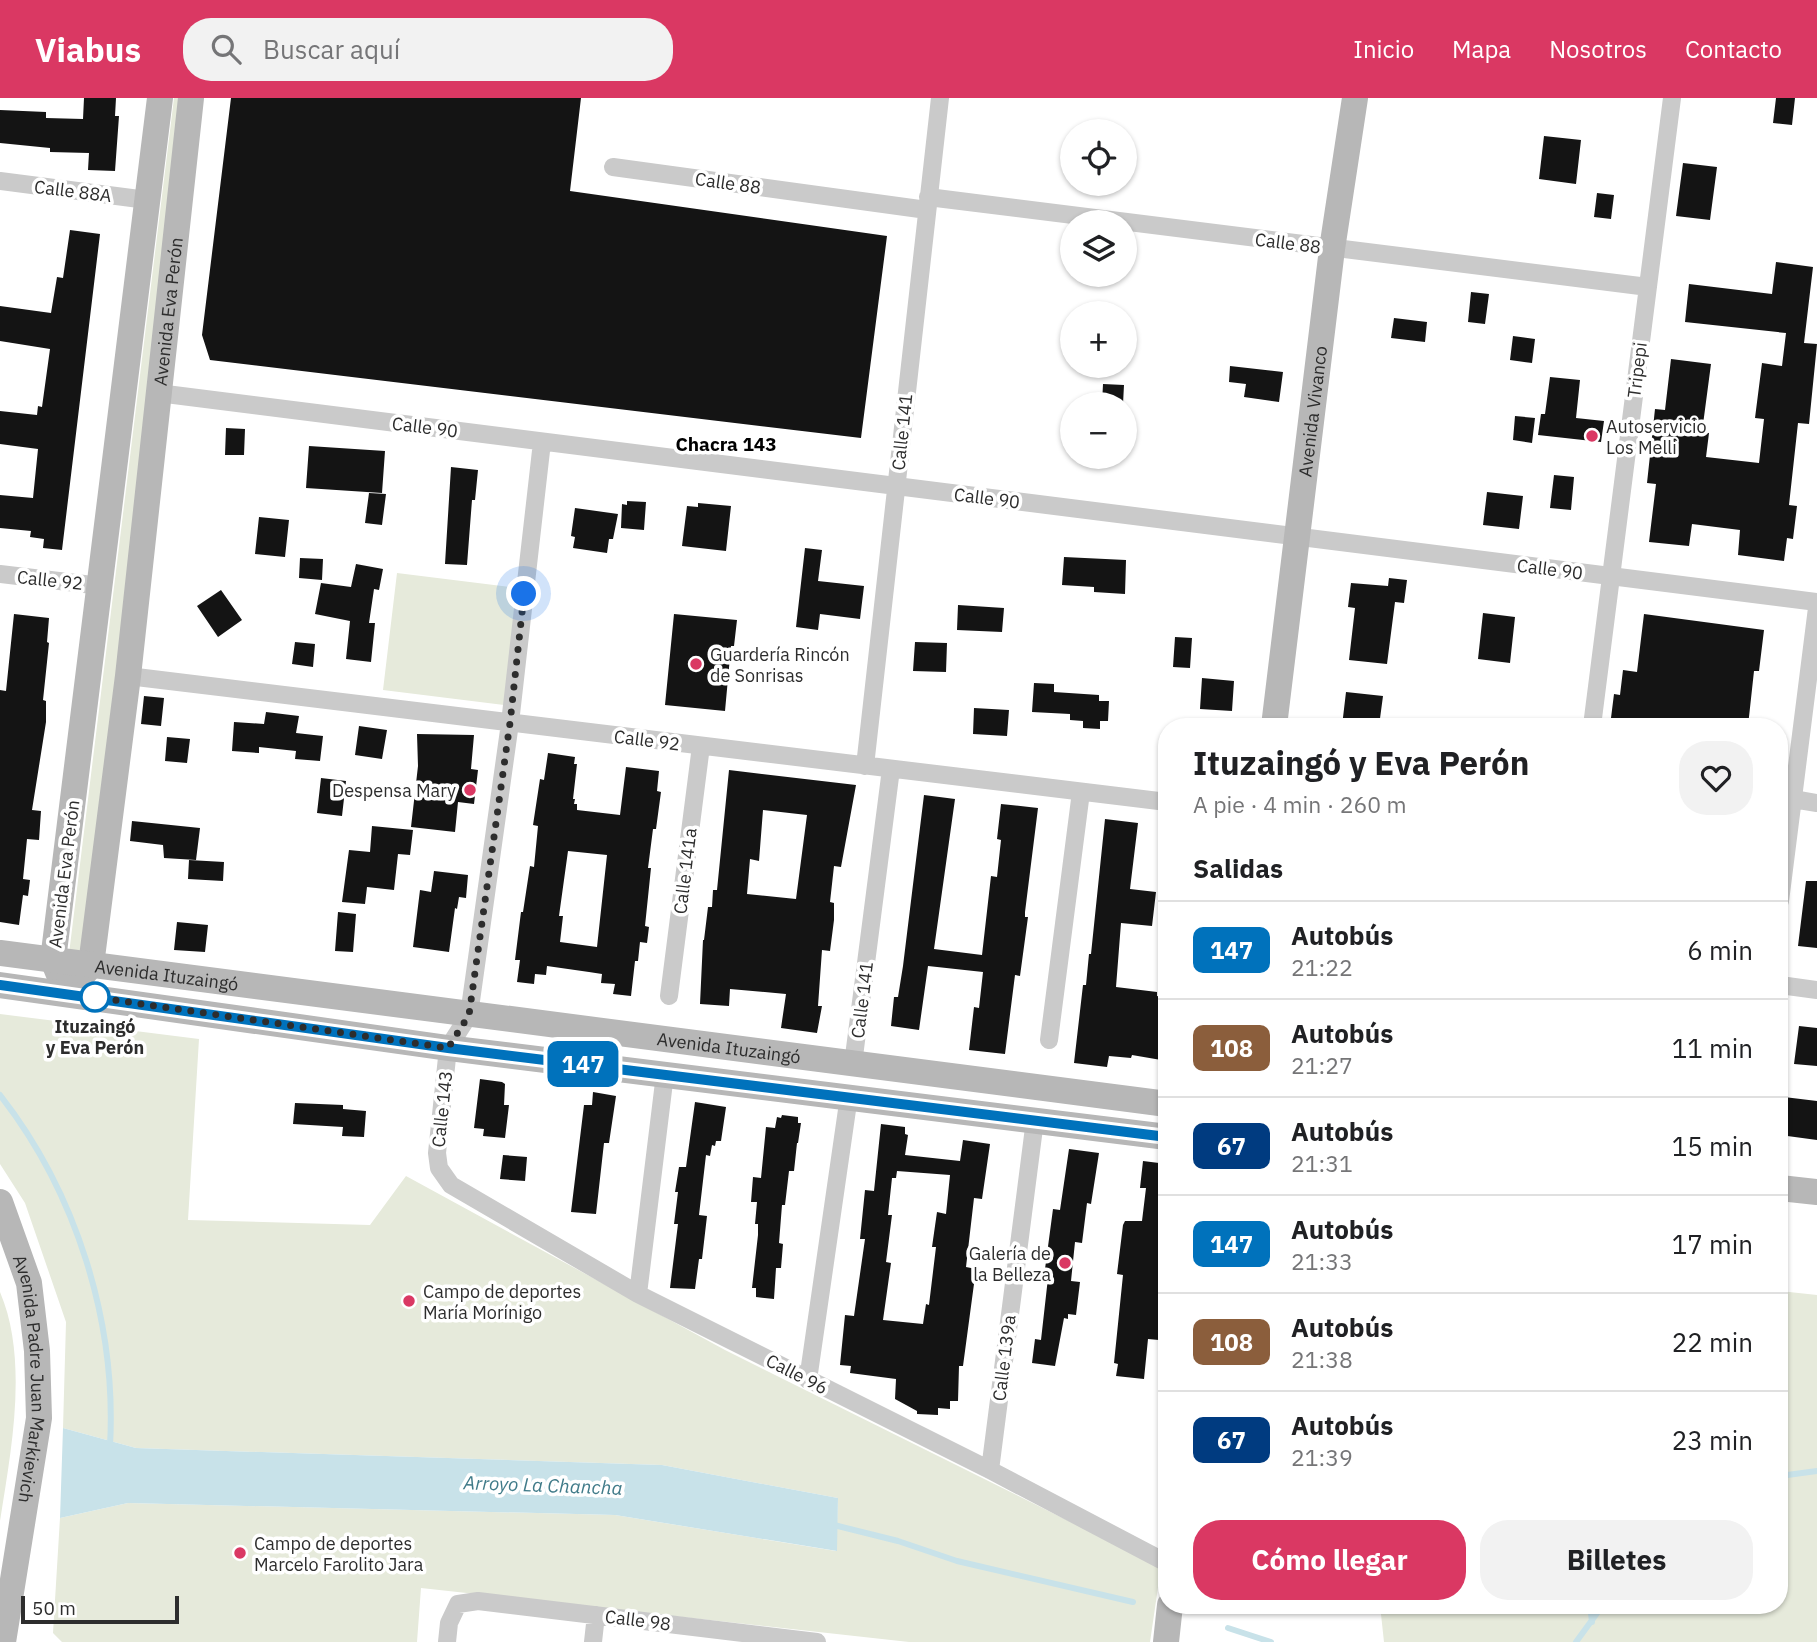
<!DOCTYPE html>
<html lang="es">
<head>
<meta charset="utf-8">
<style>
	:root { --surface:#fff; --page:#f2f2f2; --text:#202124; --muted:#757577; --line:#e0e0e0; --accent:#da3863 }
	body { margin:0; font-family:"IBM Plex Sans",sans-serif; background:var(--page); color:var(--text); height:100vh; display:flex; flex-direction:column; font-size:26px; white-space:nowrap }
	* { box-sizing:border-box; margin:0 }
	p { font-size:23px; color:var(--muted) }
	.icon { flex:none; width:38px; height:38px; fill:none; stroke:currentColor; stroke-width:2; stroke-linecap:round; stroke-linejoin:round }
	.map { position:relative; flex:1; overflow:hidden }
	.panel { position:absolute; left:1158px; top:620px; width:630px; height:896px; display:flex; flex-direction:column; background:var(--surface); border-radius:28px; box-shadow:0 2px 5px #0004 }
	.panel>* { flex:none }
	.badge { padding:0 14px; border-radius:10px; font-size:24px; line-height:46px }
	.tools { position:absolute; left:1060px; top:21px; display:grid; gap:14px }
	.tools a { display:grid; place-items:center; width:77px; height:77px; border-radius:50%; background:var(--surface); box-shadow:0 2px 5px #0004; font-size:35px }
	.scale { position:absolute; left:21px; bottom:18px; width:158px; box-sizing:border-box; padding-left:7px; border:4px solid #2d2d2d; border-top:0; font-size:19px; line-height:24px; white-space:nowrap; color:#2d2d2d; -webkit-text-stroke:5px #fff; paint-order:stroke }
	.you { position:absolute; width:35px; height:35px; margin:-18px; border:5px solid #fff; border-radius:50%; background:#1a73e8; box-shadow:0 0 0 10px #1a73e833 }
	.map>.badge { position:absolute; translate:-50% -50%; box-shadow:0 0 0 4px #fff }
	h2 { padding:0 35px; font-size:26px; line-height:63px }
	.round { display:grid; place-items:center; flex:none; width:74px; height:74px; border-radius:28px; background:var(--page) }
	.headline { display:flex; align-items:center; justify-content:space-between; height:119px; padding:0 35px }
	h1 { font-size:33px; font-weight:700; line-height:52px }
	.action { display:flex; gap:14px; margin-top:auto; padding:14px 35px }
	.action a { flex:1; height:80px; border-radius:28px; background:var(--accent); color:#fff; font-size:28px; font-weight:700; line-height:80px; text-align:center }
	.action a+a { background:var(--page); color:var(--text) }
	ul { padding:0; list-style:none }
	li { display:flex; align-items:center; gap:21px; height:98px; padding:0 35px; border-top:2px solid var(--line) }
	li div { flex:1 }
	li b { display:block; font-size:26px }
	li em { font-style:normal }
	li .badge { min-width:77px; font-weight:700; text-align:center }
	header { display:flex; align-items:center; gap:42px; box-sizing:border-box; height:98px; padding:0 35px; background:var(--accent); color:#fff }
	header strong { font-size:33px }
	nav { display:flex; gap:38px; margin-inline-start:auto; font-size:24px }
	.search { width:490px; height:63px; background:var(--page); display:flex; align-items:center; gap:18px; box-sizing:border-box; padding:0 24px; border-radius:28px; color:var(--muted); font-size:26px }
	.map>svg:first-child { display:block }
	.green { fill:#e6eadb }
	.water { fill:#c8e2e9 }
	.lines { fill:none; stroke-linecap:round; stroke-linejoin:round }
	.stream { stroke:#c8e2e9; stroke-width:6 }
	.building { fill:#141414; fill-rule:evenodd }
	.street { stroke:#cacaca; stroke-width:18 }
	.secondary { stroke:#b7b7b7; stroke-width:26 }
	.line-casing { stroke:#fff; stroke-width:16 }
	.line { stroke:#0072bc; stroke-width:10 }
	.walk { stroke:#2d2d2d; stroke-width:7; stroke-dasharray:0 12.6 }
	.poi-dot { fill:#da3863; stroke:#fff; stroke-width:2.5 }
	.stop-dot { fill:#fff; stroke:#0072bc; stroke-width:3.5 }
	.labels { text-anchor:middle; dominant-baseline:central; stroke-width:7; stroke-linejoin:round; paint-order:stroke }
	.street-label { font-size:18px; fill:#2d2d2d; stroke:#fff }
	.poi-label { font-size:18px; fill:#2d2d2d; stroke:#fff; text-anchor:start }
	.stop-label { font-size:18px; font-weight:bold; fill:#2d2d2d; stroke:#fff }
	.neighbourhood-label { font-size:19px; font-weight:bold; fill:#000; stroke:#fff }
	.water-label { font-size:19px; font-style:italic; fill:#407b89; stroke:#fff }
</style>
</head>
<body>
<header>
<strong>Viabus</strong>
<div class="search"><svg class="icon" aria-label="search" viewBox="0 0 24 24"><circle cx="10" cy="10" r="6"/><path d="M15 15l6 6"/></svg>Buscar aquí</div>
<nav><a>Inicio</a><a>Mapa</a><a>Nosotros</a><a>Contacto</a></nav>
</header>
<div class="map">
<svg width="1817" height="1544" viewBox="0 0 1817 1544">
	<rect width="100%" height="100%" fill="#fff"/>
	<path class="green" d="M174,0h13l-105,859 -13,-3z
		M397,475l121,15 -14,117 -121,-15z
		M0,916l199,25 -11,181 182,5 36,-49 319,174 436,217 -11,75h-241l-488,-54 -4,54h-355l-9,-9 7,-115 68,-15 487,12 221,36 2,-53 -176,-33 -526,-17 -73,-20 3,-106 -41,-119 -25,-39z
		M1780,1193l37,4v347h-433l-4,-37h400z
		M0,1194c29,68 11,159 0,229z"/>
	<path class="water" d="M63,1330l73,20 526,17 176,33 -1,53 -222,-36 -487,-12 -68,15z"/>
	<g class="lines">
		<path class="stream" d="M0,997c76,97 117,227 110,351
			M1780,1378l37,-5
			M830,1426l68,17 59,20 176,41
			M1590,1507l2,17
			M1228,1530l43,14
			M1576,1544l27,-37"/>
	</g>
	<path class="building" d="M84,0h32l-1,18h4l-4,55 -27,-1 1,-17 -39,-1v-4l-50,-5v-33l46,2v6l37,1z
		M231,0h350l-11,93 317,45 -26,202 -651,-78 -8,-25z
		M1776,0h19l-3,27 -19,-2z
		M1544,38l37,4 -5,44 -37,-5z
		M1683,65l34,4 -7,53 -34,-4z
		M1597,95l17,2 -3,24 -17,-2z
		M70,132l30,4 -38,316 -19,-2 1,-9 -14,-2 1,-6 -31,-3v-33l33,3 5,-49 -38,-5v-33l37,4 1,-9 4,1 8,-58 -50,-8v-35l51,7 6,-36 6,1z
		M1776,164l37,5 -9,76 13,1 -8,80 -11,-1 -9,82 8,1 -4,33 -6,-1 -3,23 -46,-6 2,-25 -48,-6 -3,22 -40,-4 7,-58 -9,-1 8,-74 10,1 6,-51 40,5 -9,68 7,1 -3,24 53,6 5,-44 -9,-1 7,-55 20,3 4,-33 -101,-11 4,-38 83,10z
		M1471,194l18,2 -4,30 -17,-2z
		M1394,220l33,4 -2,20 -34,-4z
		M1513,238l22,3 -3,24 -22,-3z
		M1230,268l53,6 -4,30 -35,-5 2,-13 -17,-2z
		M1550,279l30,3 -4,38 28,3 -3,21 -63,-7 3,-21h4z
		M1103,286l21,1 -1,19h-21z
		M1515,318l20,2 -3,25 -19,-3z
		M226,330l19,1 -1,26h-19z
		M309,348l76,5 -3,42 -76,-5z
		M451,369l27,3 -3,30h-3l-5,65 -22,-1z
		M1554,377l20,2 -3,33 -21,-2z
		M1487,394l36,4 -4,33 -36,-4z
		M369,395l17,1 -4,31 -17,-2z
		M627,403l19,1 -2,28 -23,-2 1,-24 5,1z
		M698,405l33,3 -5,45 -44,-5 5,-40 11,1z
		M575,410l43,6 -5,25h-4l-2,14 -34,-5 2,-11 -4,-1z
		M259,419l30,3 -4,37 -30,-3z
		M805,450l17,2 -4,31 46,5 -4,33 -40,-5 -2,16 -22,-3z
		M1064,459l62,3 -1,34 -31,-2v-5l-32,-2z
		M300,460l23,1 -1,21 -23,-2z
		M356,466l27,5 -4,21 -5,-1 -5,34h6l-4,39 -25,-3 4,-38 -35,-7 6,-31 30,4z
		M1389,480l18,2 -3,23 -9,-1 -8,62 -38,-4 6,-52 -7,-1 3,-24 37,3z
		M221,492l21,30 -24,17 -21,-31z
		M958,507l46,3 -2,24 -45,-2z
		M1483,515l32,4 -5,46 -32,-4z
		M14,516l35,4 -2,24 2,1 -6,57 3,1v21l-14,88 9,1 -2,29 -12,-1 -4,40 7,1 -2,16 -5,-1 -4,30 -19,-3v-232l6,1z
		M674,516l63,6 -3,26h-3l-6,65 -60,-6z
		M1644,516l120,16 -5,41h-5l-6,55h-138l4,-32 6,1 3,-25 14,2z
		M1175,539l17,1 -2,30 -17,-1z
		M295,544l20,2 -2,23 -21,-3z
		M915,544l32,1 -1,29 -33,-1z
		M1202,580l32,3 -2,30 -32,-2z
		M1034,585l20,1v8l45,3v6h10l-1,20h-8v8l-17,-1v-7l-13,-1v-6l-38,-2z
		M1346,594l37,4 -4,30h-37z
		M144,598l20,2 -3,28 -20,-2z
		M974,610l35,2 -2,26 -34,-2z
		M266,614l33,4 -3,17 27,3 -3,25 -25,-2 1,-8 -37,-4v6l-27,-2 2,-29 30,2z
		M359,628l28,4 -5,29 -27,-4z
		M417,636l57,1 -3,34 7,1 -4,34 -16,-2 -3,30 -44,-5 7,-61z
		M167,639l23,2 -3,24 -22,-2z
		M548,655l27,4 -1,7h3l-4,35h2l-1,5h3v6l43,5 6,-48 33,4 -2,20 4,1 -5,37h-3l-5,39h3l-6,58 4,1 -2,16 -7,-1 -2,19h-3l-4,35 -18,-2 2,-10 -14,-1 1,-9 -13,-2 -42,-6 -1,9 -11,-1 -1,10 -17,-2 3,-22h-5l6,-48h2l7,-46 4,1 4,-41 -5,-1 7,-46 4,1zM568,753l39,4 -10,92 -37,-5 3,-26h-4z
		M729,672l127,15 -15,82 -7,-1 -4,36 4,1v17l-4,31 -8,-1 -4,56h4l-5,27 -36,-5 5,-34 -56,-5 -1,17 -29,-2 3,-64h1l4,-33h4l1,-17h4zM763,712l44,5 -11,84 -49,-5 3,-35 9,2z
		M321,680l25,3 -4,35 -25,-3z
		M924,697l31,4 -21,150 48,6 9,-79 6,1 4,-37 -4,-1 4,-35 37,4 -13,104v5h3l-8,59 -5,-1 -10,79 -36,-4 5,-43 5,1 4,-36 -55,-6 -9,64 -28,-4 3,-29h4l5,-31z
		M1105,721l33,4 -8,66 26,3 -4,34 -31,-3 -5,64 41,5v4l10,2v63l-35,-6 -1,3 -22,-2 -2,11 -33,-4 9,-78h3l3,-31h2z
		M132,723l68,7 -4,32 -32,-2 -1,-13 -33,-4z
		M372,728l41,4 -3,25 -12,-1 -4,36 -27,-3 -2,17 -23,-2 7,-52 21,2z
		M189,762l35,2 -1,19 -35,-2z
		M434,773l34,4 -2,23 -7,-1 -2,12 -2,-1 -6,44 -36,-5 7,-57 11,2z
		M1806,783h11v67l-19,-2z
		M338,814l18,2 -3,38 -18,-1z
		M177,824l31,3 -3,27 -31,-2z
		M1799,928l18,2v38l-23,-2z
		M480,981l22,3 3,2 -1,21h5l-4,33 -22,-2 1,-7 -10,-1z
		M593,994l23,4 -7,47h-5l-8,71 -25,-2 13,-107h8z
		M1784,999l33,4v39l-37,-5z
		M695,1004l31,5 -5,34h-5l-1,5 -3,-1 -2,11 -4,-1 -7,60 8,1 -5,43h-3l-4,30 -25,-1 8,-64h-4l4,-32h-3l4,-25h7z
		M295,1005l48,2v4l23,2 -2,26 -22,-1 1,-9 -50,-3z
		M782,1017l16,2v6h3l-3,20h-1l-3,28h-5l-4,34h-3l-3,38 4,1 -2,24h-5l-2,31 -18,-2v-9h-4l6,-53v-11h-3l2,-22h-6l2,-25 8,1 5,-51 9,1 2,-11 4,1z
		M881,1026l24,3v7l3,1 -3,20 55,6 3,-21 27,4 -8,55 -8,-1 -8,69 10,2 -13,97h-4l-1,35h-8v8l-12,-1v7l-21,-1v-3l-22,-12 1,-20 -46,-6 1,-7 -11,-1 5,-50 9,1 11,-77h-5l5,-49 9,1zM897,1073l53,4 -4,39 -9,-2 -5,35h4l-7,58 -3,-1 -3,20 -40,-4 8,-57 -5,-1 6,-47h-4l4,-37h4z
		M1069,1051l30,4 -8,51 -4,-1 -5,40 -7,-1 -4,39 9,1 -4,33 -8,-1v5l-4,-1 -9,48 -23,-3 3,-24 6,1 8,-71h-4l8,-60 7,1z
		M503,1057l24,2 -2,24 -25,-2z
		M1143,1063l24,3v90h-4l-5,47 4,1 -3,38 -11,-1 -4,40 -28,-3 2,-12 -4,-1 9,-88 -6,-1 6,-49 2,-4h17l4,-33h-6z"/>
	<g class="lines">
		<path class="street" d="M613,69l314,43
			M0,83l147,19
			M928,99l720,90
			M158,295l1659,209
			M542,344l-32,281 -41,292 -21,33 -11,105 2,15 12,17 187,109 352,176 177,93
			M0,476l101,12
			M128,578l1039,126
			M1592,628l80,-628
			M865,668l75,-668
			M1793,701l24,4
			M1780,803l37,-293
			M1780,887l37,5
			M669,898l32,-250
			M1049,942l32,-248
			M853,966l38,-295
			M638,1196l27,-220
			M808,1282l41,-284
			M990,1372l45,-350
			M447,1544l2,-19 9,-19 20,-3 339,41
			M593,1544l3,-27"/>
		<g class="secondary">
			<path id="s1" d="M160,0l-107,862 14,34 24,-29 37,-289 63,-578"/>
			<path id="s2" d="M1274,628l58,-477 23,-151"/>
			<path id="s3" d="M0,855l1167,151"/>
			<path d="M0,887l448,63 719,89"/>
			<path d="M1780,1090l37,4"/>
			<path id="s4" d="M0,1104l29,81 8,68 2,67 -36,224"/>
			<path d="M1166,1544l4,-37"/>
		</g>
	</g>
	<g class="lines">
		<g class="line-casing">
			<path id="line" d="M0,887l448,63 719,89"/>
		</g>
		<use href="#line" class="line"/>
		<path class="walk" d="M95,899h-2l355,51 21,-33 41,-292 14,-129"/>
	</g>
	<g class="poi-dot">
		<circle cx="1592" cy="338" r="7"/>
		<circle cx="696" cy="566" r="7"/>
		<circle cx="470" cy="692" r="7"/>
		<circle cx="1065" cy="1165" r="7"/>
		<circle cx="409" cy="1203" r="7"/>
		<circle cx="240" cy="1455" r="7"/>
	</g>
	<circle class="stop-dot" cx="95" cy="899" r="14"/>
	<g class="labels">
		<g class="street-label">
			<text transform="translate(728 85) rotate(8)">Calle 88</text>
			<text transform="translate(73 93) rotate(7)">Calle 88A</text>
			<text transform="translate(1288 145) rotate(7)">Calle 88</text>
			<text stroke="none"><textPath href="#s1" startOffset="1601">Avenida Eva Perón</textPath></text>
			<text transform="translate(1637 272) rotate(-83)">Tripepi</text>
			<text stroke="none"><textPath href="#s2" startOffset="317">Avenida Vivanco</textPath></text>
			<text transform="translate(425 329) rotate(7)">Calle 90</text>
			<text transform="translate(902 334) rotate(-84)">Calle 141</text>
			<text transform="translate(987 400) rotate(7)">Calle 90</text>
			<text transform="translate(1550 471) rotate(7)">Calle 90</text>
			<text transform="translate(50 482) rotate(6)">Calle 92</text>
			<text transform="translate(647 642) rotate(7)">Calle 92</text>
			<text transform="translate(685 773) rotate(-83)">Calle 141a</text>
			<text transform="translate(64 776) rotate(-83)">Avenida Eva Perón</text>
			<text stroke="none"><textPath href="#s3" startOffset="168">Avenida Ituzaingó</textPath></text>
			<text transform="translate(862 902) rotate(-83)">Calle 141</text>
			<text stroke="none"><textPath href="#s3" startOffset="735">Avenida Ituzaingó</textPath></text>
			<text transform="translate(442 1011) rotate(-84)">Calle 143</text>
			<text transform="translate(1004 1260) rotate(-83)">Calle 139a</text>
			<text transform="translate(797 1276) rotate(27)">Calle 96</text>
			<text stroke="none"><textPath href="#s4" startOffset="182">Avenida Padre Juan Markievich</textPath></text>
			<text transform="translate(638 1522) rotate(7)">Calle 98</text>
		</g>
		<g class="poi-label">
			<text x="1606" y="328">Autoservicio<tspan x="1606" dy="21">Los Melli</tspan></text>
			<text x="710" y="556">Guardería Rincón<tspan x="710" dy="21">de Sonrisas</tspan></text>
			<text x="456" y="692" text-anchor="end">Despensa Mary</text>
			<text x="1051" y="1155" text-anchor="end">Galería de<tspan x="1051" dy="21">la Belleza</tspan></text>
			<text x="423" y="1193">Campo de deportes<tspan x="423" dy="21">María Morínigo</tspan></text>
			<text x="254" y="1445">Campo de deportes<tspan x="254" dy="21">Marcelo Farolito Jara</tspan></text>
		</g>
		<g class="stop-label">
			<text x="95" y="928">Ituzaingó<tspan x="95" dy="21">y Eva Perón</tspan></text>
		</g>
		<g class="neighbourhood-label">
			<text x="726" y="346">Chacra 143</text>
		</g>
		<g class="water-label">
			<text transform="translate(543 1387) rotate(2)">Arroyo La Chancha</text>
		</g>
	</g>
</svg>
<div class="tools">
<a><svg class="icon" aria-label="locate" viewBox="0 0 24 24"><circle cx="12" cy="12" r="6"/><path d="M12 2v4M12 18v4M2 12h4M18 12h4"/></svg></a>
<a><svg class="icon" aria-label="layers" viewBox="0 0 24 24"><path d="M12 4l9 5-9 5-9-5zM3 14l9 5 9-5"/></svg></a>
<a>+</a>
<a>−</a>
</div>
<div class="scale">50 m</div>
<div class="you" style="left:524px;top:496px"></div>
<b class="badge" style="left:583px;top:966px;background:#0072bc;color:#fff">147</b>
<section class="panel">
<div class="headline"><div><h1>Ituzaingó y Eva Perón</h1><p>A pie · 4 min · 260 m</p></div><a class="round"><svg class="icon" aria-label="heart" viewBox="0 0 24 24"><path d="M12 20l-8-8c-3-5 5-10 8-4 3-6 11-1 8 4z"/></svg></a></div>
<h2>Salidas</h2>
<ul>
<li><span class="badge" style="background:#0072bc;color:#fff">147</span><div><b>Autobús</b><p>21:22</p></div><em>6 min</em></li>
<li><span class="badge" style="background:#8b5e3c;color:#fff">108</span><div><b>Autobús</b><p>21:27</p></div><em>11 min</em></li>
<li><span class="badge" style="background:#003b80;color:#fff">67</span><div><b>Autobús</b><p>21:31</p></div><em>15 min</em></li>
<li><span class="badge" style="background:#0072bc;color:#fff">147</span><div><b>Autobús</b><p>21:33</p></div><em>17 min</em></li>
<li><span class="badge" style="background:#8b5e3c;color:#fff">108</span><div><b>Autobús</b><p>21:38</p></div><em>22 min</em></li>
<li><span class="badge" style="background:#003b80;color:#fff">67</span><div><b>Autobús</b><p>21:39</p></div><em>23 min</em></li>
</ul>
<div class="action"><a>Cómo llegar</a><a>Billetes</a></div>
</section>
</div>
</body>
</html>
